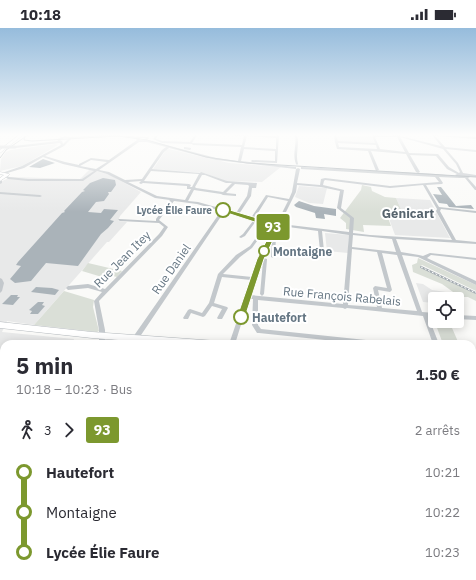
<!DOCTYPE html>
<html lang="fr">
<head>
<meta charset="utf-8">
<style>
	:root { --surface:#fff; --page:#f2f2f3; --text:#2b2b33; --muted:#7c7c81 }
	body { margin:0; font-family:"IBM Plex Sans",sans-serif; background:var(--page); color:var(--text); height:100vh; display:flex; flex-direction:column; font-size:15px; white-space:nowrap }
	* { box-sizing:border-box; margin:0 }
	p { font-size:13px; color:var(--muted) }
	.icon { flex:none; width:22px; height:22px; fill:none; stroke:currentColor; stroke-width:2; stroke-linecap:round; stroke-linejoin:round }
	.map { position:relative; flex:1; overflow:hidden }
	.side { position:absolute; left:0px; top:312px; width:476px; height:240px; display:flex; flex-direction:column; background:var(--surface); border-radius:12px 12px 0 0; box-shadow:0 2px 10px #0003 }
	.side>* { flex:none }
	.badge { padding:0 8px; border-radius:3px; font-size:14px; line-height:26px }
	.controls { position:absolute; left:428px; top:264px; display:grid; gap:8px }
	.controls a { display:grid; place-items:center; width:36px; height:36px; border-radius:4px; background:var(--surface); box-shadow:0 2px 10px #0003; font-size:20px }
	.map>.badge { position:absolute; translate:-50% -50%; box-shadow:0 0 0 2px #fff }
	.legs { display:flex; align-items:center; gap:6px; height:44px; padding:0 16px; font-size:13px }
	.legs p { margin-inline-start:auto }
	.overview { display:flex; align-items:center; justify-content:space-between; height:68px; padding:0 16px }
	h1 { font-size:22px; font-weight:800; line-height:30px }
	ul { padding:0 16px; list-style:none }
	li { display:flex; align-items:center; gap:14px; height:40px; font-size:15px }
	li i { display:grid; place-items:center; width:6px; height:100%; margin:0 5px; background:currentColor }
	li i::after { content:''; width:10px; height:10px; margin:-5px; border:3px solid; border-radius:50%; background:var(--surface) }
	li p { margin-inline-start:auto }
	li:first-child i { background:linear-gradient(#0000 50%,currentColor 0) }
	li:last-child i { background:linear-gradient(currentColor 50%,#0000 0) }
	.status { display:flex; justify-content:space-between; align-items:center; height:28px; padding:0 20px; background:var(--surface); direction:ltr }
	.status svg { height:11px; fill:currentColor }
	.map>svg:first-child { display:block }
	.built { fill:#e8e9e9 }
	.green { fill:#dadfd7 }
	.building { fill:#aab3b9 }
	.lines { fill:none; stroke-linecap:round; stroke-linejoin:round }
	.major-casing { stroke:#b5babe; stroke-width:1 }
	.minor { fill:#c3c8cc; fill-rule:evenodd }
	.major { fill:#fff; fill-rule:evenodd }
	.tram { stroke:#a2aab0; stroke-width:1 }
	.rail-casing { stroke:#a2aab0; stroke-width:2 }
	.rail { stroke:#fff; stroke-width:1; stroke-dasharray:2; stroke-linecap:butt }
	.minor-bridge { stroke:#c3c8cc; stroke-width:3 }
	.line-1 { fill:#7c982e; stroke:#fff }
	.stop-1-dot { fill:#fff; stroke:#7c982e; stroke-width:2 }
	.labels { text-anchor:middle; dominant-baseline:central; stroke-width:4; stroke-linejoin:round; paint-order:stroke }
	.far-stop-label { font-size:10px; font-weight:bold; fill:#657683; stroke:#fff; text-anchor:end }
	.stop-label { font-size:12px; font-weight:bold; fill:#657683; stroke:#fff; text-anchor:start }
	.street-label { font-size:12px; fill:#657683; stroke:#fff }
	.far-district-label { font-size:13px; font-weight:bold; fill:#57646e; stroke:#fff }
</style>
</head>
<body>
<div class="status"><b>10:18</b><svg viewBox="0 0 49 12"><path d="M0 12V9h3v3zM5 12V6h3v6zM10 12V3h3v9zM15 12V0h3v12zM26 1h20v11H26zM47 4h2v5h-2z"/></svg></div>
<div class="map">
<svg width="476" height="552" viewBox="0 0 476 552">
	<rect width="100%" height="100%" fill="#fafaf8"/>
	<path class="built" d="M337,107h34l4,8 -37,-1z
		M55,116l3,1 -36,21 -22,5 1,-12 5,-7 5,-2z
		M169,121l60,14 52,4 -19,15 -36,-1 -22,-8 -51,-4 13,-19z
		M90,141l20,6 31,17 -21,24 -2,5 9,1 -18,20h-2l-73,83 -27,-4 -5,11 72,7 -1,5h-69v46l-4,-13v-195l11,-5 69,2z
		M299,158l28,2 -4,16 -14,-1 -14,-6z
		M396,170l34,2 20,38 -55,-3 -7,-19h16z
		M325,205l24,2 -1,18 -21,-2z
		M416,255l7,1 9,6 14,2 4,7h-15v4l-12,-1z
		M4,424v124h145l-2,4h-147v-114z"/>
	<path class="green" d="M362,157l9,2 1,4 13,6 11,1 8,18 -17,-1 4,11 -28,-1 1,7 -18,-3v-6l-6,-5 21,-28z
		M418,230l58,27v6l-54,-26 -2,2 56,27v7l-8,-4h-8l-18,-13 -29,-12 -1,-7 5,-2z
		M88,235l34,8 -5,6 -12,-3 -3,3 -20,-6z
		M64,263l30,9 -1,7 6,24 -2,1 -63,-7z
		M433,289h2v4h14l10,23h-16z"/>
	<path class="building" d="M43,131l12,4 -15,5 -11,-1z
		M103,150l12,2 1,5 -5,7h-3l1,2 -5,7 -8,1 -8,10 13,1 3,-4 14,1 -8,10 4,1 -6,7 -7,6 -23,32 -32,-3 -15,18 -16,2 -5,-4 11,-13 -5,-1 2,-3 44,-49 3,-1 -1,-1 18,-19 3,-1 -2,-1 7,-7z
		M437,159h4l15,19 15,-1 3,4 -25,-2 -2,-3 -8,-1 -6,-9 9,1z
		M299,173l15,5 22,3v7l-12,-2 1,5 -9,-1 -1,-5 -19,-6 -2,-2z
		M36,259l16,1 7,2 -4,5 -24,-3z
		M11,267h7l-1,2h3l-7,8 -11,-1z
		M38,274h6l-2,3 3,1 -7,8h-8l2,-3 -3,-1z
		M4,513v35h23l-8,4h-19v-37z"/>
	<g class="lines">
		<g class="major-casing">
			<path id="major" d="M19,107h4l-23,18v-3z
				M0,144l9,2v1l-9,6v-3l4,-3 -4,-1z
				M0,294l92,10 125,9 3,1 1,2h-49l-80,-6 -92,-10z
				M472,337h4v8h-4z"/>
		</g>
		<path class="minor" d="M101,107h11l36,2 1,1 -2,2 69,18 22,3 3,-14 -48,-2 -1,-1 -30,-1 -9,-4 3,-4h2l-2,4 6,2 28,1 5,-7h2l-5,8 50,2 2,-9h-9l-1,-1 43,1v-1h2l-2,28 -25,-1 -1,-1 1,-1 23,1v-10l-31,-2 -3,12 54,6h1v2l-80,-9 -47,-12 -5,4 -12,17 48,4 1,-1 26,9 30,2 -1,5h-4l-1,8 -12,18 12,4 15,-23 23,4 3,-7 4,-23 2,-1 2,1 -3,14 23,2 1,-6 4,-1 65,8 49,-4 -4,-5 -134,-8v-2h1l134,7 20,2 -1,-1 2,-1 -10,-5 -11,-13 -26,-1 10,17 -2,1 -2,-1 -10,-18 -35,-3 8,19 -3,1 -8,-20 -31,-2 -2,-7 -1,-7h2l2,6 37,2 -3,-7v-1l22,1 -2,-1h8v1l41,10 -9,-11 44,2v2l-41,-3 10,11 31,3v2l-30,-3 12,14 5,10 13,2v2l-7,-1 1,1 -2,1 8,9v3h-1l-10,-12h-5l-21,-1 4,6 -1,1 -16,1 13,22 37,4v2l-35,-4 -1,2 16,29 20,2v2l-80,-5 5,13 18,3 4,1 7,-3 46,5v2l-45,-5 -4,3 49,23v4l-58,-28 -16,-2 20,57 13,1v4l-7,-1 11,28h-6l-10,-28 -76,-8 -2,1 -2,-1 -85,-8v25l3,4 124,13h2l1,2h-25l-104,-11h-2l-5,-8 1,-26h-4l-14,45h-6l22,-64 -29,-3 -8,26 13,4 1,1 -6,11h-4l-1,-1 5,-9 -10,-3 -7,10 -2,1 -12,-4 -3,6h-4l-1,-1 5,-8 2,-1 12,4 7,-10 9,-29 18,-19 14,-9 8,-11h12l5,-8h1l2,1 -4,7 2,2 -1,20 -2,1 -2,-1 1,-17 -9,18 4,1v1l-3,34 -2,2 -2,-2 3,-33h-1l-12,34 93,9 6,-69 -27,-4 2,20 -2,1 -2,-1 -2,-20 -37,-5 -2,-1 2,-1 68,8 1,-14 -13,-10 3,-17 -19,-4 -24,-2 -1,7 -16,32h-1l-2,-1 11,-22 -20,-4 -14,22 20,6 -2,1 -16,-5 -11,15 -4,2 -2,-1 4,-3 10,-13 -29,-9 -87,129h-4l-1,-2 1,-2 88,-126 -24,-7 -23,-3 -15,19 9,7 -6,9 -63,65 6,29v14h-6v-14l-5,-29 8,-9 -14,-4 -20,2 -2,-2 2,-2 20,-2 17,5 54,-55 5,-7 -5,-4 -39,-2 -2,-1 1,-1 37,2v-2l14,-19 -15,-2 -48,-24 -10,-3 -14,10h-55l-20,-2 -4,-3 2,-1 3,2 19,2h54l12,-8 -31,-7 -20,-7 -19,11 -20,6 -2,-1 20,-7 39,-21 -1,-2 -45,5h-1v-2l44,-5 -1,-2 8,-3 4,1zM107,108l31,2 -2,1 1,1 -28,20 -18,-2 -12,6v1l-14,-3 -20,-6 19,-10 8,-8zM247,108l29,2v11l-32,-2zM375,109h22l8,15 -25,-3zM400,109l43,12 13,15 4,8 -1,1 -10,-6 -11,-13 -29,-1zM65,110h4l-6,6 -1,-3 -2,-1zM141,110h5l-3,2h-3l-1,-1zM139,114h8l19,5 -4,3 -20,29 -17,1 -16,-8 -10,-2zM338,115l38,2 1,4 -38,-2zM91,132l16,2 -11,7 -16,-3zM151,143l48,3 -7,13h-2l1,-2 -2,-1 -45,-3zM202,147h3l21,8h6l-9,9 -27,-4 -1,-1zM325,152l65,8 33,-3 14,24 -1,2 16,29 -82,-5 -17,-2 1,-15 -13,-10 3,-18 -21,-5 1,-4zM141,153l-2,2 2,1 2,-1 44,3v3h4l-6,11 -28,-4 -29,-14zM235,156l13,1 1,1 -2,10 -11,17 -10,-3 -1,-1h-2l-25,-7 -10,-1 6,-11 27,4 2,1 13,1v-2l-10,-1zM353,207l39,4 4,13 -44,-5zM260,209h9l-11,22 -6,18 -29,-3 17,-17 12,-9zM352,221l25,3 10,36 -12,-2 -2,2 4,19 -29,-2zM382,225l15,2 20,56 -35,-3 -4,-18 12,2 2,-2z
			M295,107h2c3,9 -2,19 1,29l-1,1 -1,-1c-4,-10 1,-19 -1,-29z
			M185,119l6,1v1l-1,1 -6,-1v-2z
			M0,152l2,1v2l-2,1z
			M0,164l40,3 2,1 -2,1 -40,-3z
			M0,250l2,1 2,4 -2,8 -2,2z
			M457,287l19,1v4l-19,-1z
			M472,323h4v4h-4z
			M472,357l4,1v6l-4,-1z
			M164,548h8l-1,4h-8z
			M385,548h8l1,4h-8z
			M430,548h8l1,4h-8z"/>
		<use href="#major" class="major"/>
		<path class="tram" d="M25,107l-1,5 8,1 86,-5 29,4 59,17 41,6 229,14
			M0,130l6,-8 22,-15"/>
		<g class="rail-casing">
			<path id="rail" d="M421,239l55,26"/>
		</g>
		<use href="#rail" class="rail"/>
		<path class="minor-bridge" d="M0,119h15"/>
	</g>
	<linearGradient id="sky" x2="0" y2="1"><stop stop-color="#96bcdc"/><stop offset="0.58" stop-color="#fdfdfc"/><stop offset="1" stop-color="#fdfdfc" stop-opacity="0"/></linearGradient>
	<rect width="476" height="184" fill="url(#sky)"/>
	<path class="line-1" d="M223,180l51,15 5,5 -15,31 -19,58 -4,3 -4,-3 20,-58 16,-31 -52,-17z"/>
	<g class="stop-1-dot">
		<circle cx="223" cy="182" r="7"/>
		<circle cx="264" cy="223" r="5"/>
		<circle cx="241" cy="289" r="7"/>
	</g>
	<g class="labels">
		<g class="far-stop-label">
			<text x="212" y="182">Lycée Élie Faure</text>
		</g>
		<g class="stop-label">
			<text x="273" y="223">Montaigne</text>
			<text x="252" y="289">Hautefort</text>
		</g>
		<g class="street-label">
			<text transform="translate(122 231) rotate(-45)">Rue Jean Itey</text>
			<text transform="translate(171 241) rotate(-55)">Rue Daniel</text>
			<text transform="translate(342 268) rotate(5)">Rue François Rabelais</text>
		</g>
		<g class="far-district-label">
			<text x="408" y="185">Génicart</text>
		</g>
	</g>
</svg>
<div class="controls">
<a><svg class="icon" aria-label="locate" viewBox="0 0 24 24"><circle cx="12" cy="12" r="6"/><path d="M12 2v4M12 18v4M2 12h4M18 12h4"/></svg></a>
</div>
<b class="badge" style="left:273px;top:199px;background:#7c982e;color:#fff">93</b>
<section class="side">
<div class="overview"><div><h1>5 min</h1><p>10:18 – 10:23 · Bus</p></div><b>1.50 €</b></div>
<div class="legs"><svg class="icon" aria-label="walk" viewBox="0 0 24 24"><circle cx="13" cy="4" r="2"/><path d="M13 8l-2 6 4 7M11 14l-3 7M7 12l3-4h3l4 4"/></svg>3<svg class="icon" aria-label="forward" viewBox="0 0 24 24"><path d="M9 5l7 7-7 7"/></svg><b class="badge" style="background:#7c982e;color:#fff">93</b><p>2 arrêts</p></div>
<ul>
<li><i style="color:#7c982e"></i><b>Hautefort</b><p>10:21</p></li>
<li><i style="color:#7c982e"></i><span>Montaigne</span><p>10:22</p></li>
<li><i style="color:#7c982e"></i><b>Lycée Élie Faure</b><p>10:23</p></li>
</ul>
</section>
</div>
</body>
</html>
